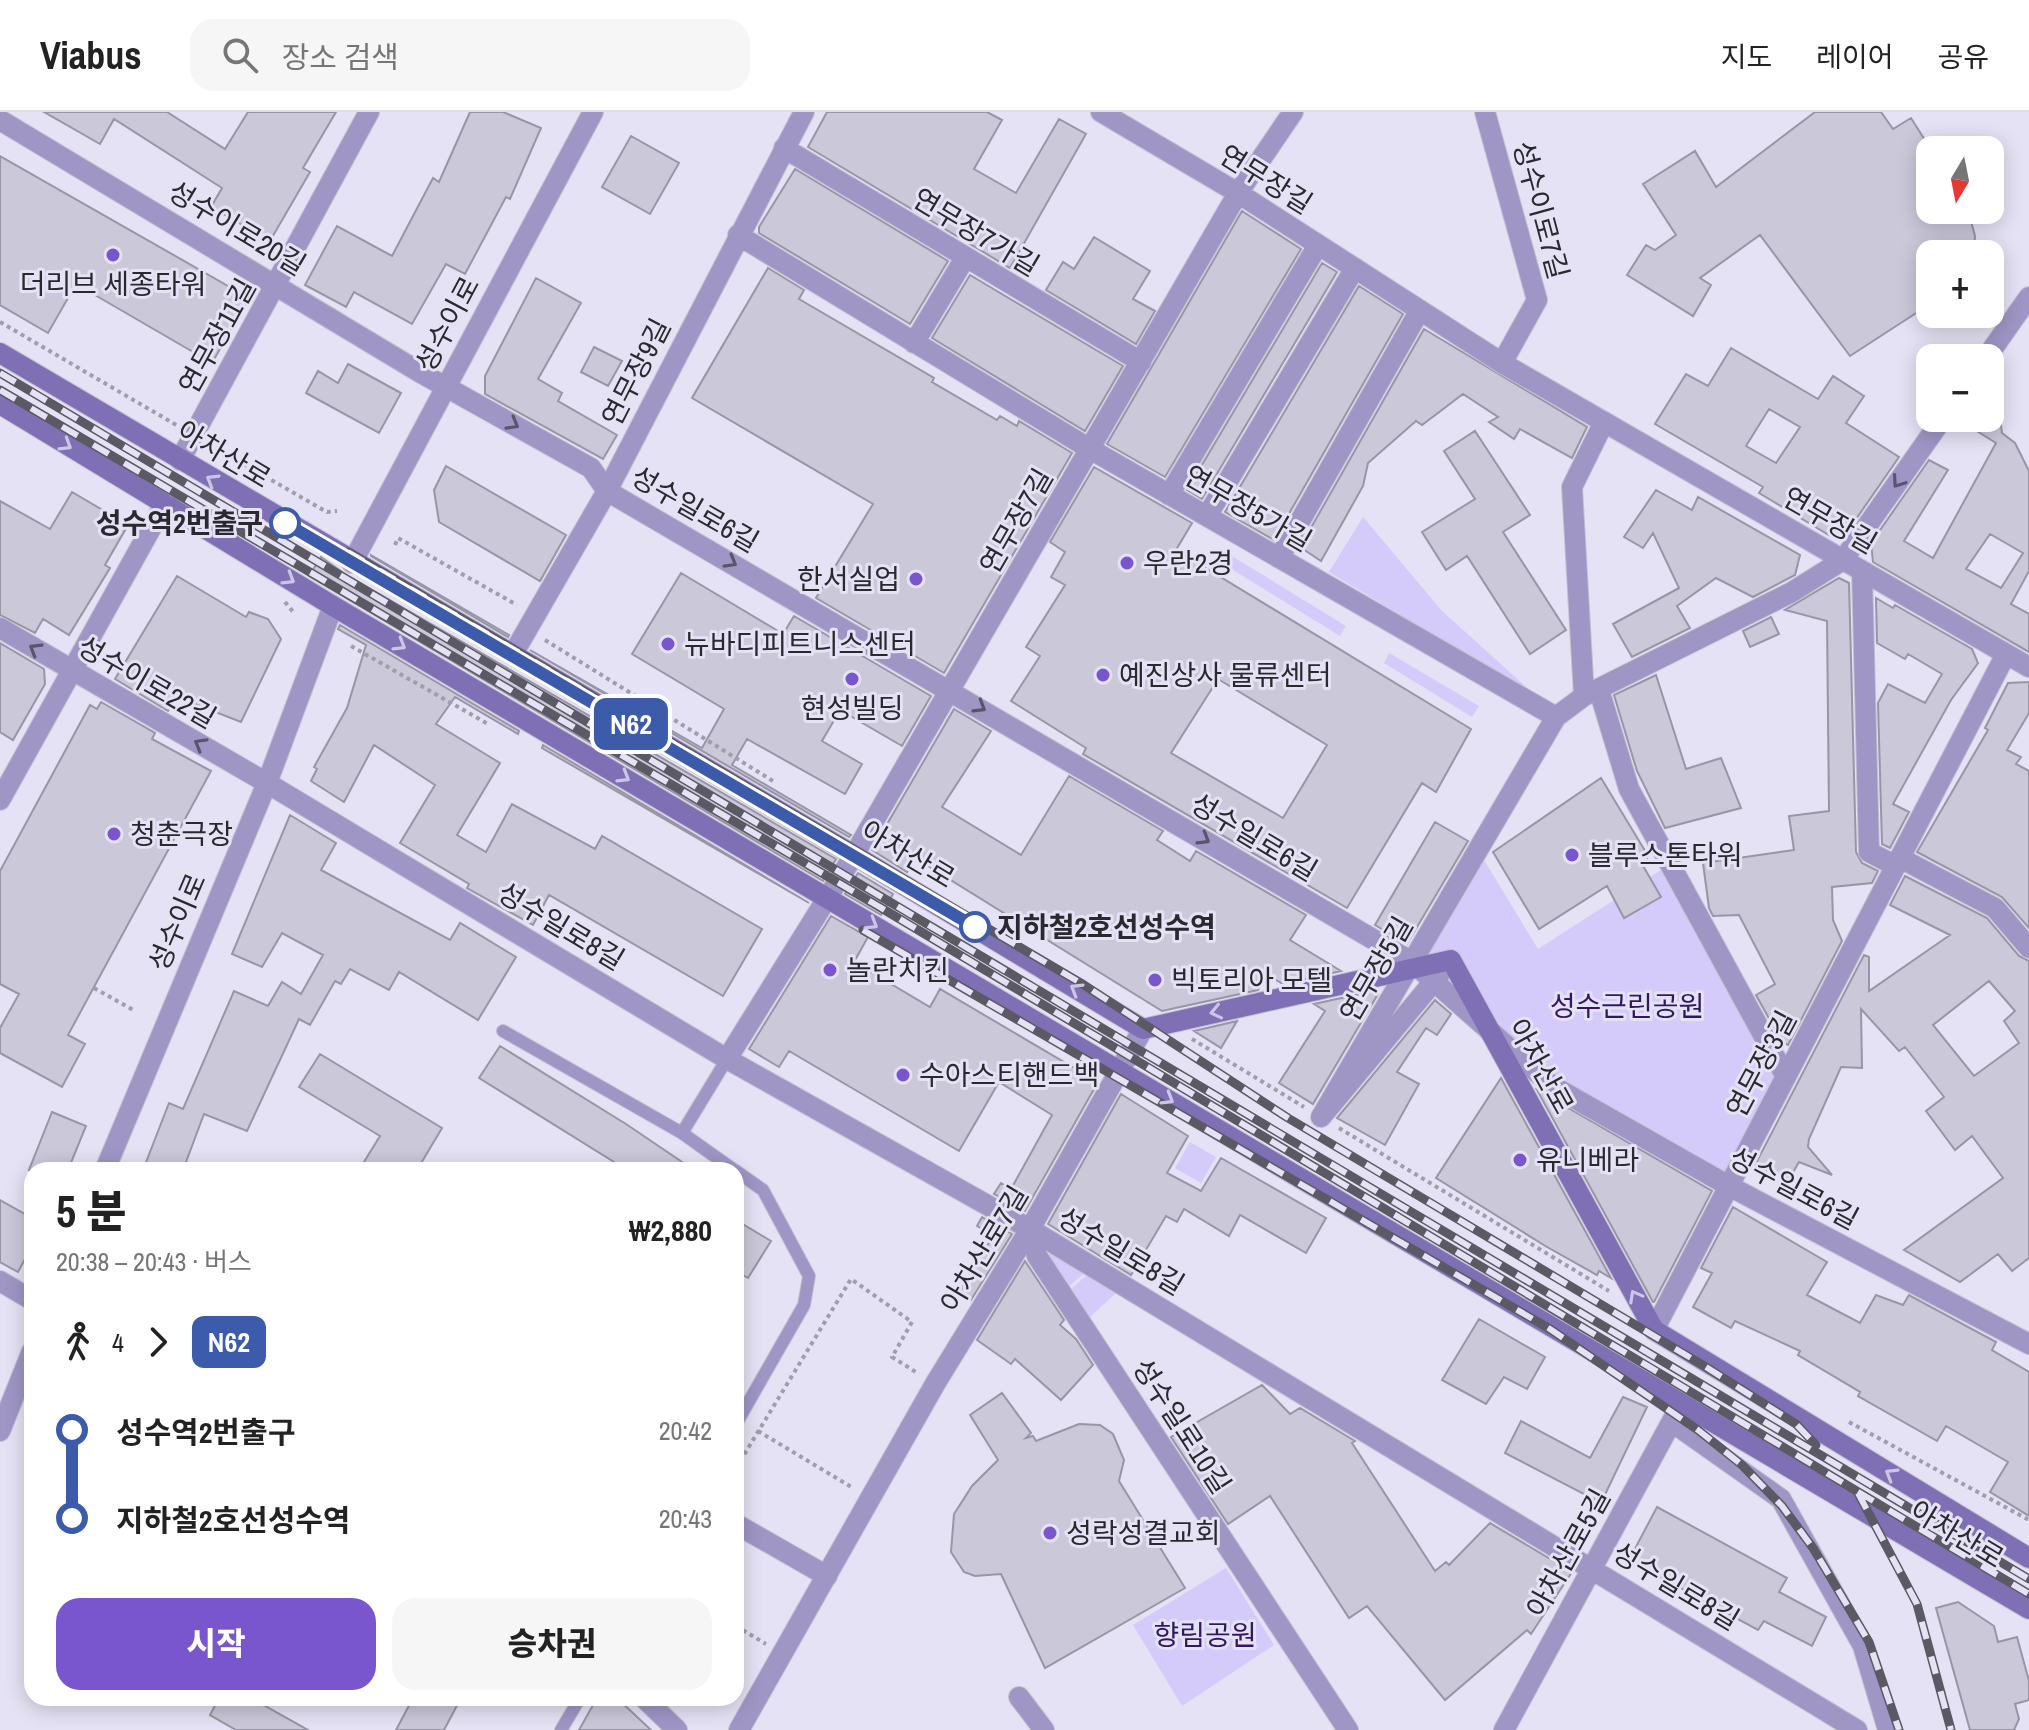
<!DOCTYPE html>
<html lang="ko">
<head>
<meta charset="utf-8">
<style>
	:root { --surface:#fff; --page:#f6f6f6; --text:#222; --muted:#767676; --line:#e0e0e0; --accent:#7955ce }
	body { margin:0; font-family:"Archivo Narrow","Noto Sans KR",sans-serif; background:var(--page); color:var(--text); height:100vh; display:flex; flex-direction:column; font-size:30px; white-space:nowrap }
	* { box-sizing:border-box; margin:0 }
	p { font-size:26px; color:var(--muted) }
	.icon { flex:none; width:44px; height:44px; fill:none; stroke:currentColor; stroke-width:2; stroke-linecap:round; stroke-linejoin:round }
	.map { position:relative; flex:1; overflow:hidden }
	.drawer { position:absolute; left:24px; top:1050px; width:720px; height:544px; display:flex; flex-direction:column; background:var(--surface); border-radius:24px; box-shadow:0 4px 20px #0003 }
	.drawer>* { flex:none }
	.badge { padding:0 16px; border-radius:12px; font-size:28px; line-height:52px }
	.needle { width:52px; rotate:190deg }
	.fabs { position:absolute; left:1916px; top:24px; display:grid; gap:16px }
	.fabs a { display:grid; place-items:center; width:88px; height:88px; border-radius:16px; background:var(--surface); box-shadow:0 4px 20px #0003; font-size:40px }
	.map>.badge { position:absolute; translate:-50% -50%; box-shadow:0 0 0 4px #fff }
	.legs { display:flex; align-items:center; gap:12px; height:88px; padding:0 32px; font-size:26px }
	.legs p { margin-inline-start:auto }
	.head { display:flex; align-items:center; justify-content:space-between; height:136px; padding:0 32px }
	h1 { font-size:44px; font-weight:800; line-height:60px }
	.primary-button { display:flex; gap:16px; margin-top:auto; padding:16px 32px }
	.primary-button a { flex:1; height:92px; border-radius:24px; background:var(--accent); color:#fff; font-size:32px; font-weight:800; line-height:92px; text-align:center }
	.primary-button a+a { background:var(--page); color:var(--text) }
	ul { padding:0 32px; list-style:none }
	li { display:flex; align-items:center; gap:28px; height:88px; font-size:30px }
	li i { display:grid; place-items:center; width:12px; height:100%; margin:0 10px; background:currentColor }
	li i::after { content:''; width:20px; height:20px; margin:-10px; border:6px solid; border-radius:50%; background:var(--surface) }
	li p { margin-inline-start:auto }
	li:first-child i { background:linear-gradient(#0000 50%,currentColor 0) }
	li:last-child i { background:linear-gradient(currentColor 50%,#0000 0) }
	header { display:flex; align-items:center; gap:48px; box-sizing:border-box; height:112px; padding:0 40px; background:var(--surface); border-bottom:2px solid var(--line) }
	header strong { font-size:38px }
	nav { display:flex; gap:44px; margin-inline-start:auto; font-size:28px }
	.search { width:560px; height:72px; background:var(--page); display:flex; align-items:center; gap:20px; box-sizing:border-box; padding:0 28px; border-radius:24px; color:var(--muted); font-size:30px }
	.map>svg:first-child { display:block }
	.green { fill:#d4cbfa }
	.building { fill:#cbc8da; stroke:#9895a6; stroke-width:2; fill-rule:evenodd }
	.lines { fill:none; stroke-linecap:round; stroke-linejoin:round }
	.service-casing { stroke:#c3c1d1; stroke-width:14 }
	.minor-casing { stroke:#c3c1d1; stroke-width:22 }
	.tertiary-casing { stroke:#c3c1d1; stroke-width:22 }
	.secondary-casing { stroke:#c3c1d1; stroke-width:22 }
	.path { stroke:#a09eac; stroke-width:4; stroke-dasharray:4 4; stroke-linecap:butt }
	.service { stroke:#a096c6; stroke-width:12 }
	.minor { stroke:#a096c6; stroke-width:20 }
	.tertiary { stroke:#a096c6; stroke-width:20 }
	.secondary { stroke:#7f6fb5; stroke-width:20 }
	.rail-casing { stroke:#5b5963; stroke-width:9 }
	.rail { stroke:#e5e2f5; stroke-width:6; stroke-dasharray:18; stroke-linecap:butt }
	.oneway { stroke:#59556b }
	.oneway2 { stroke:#ccc5e5 }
	.line-1-casing { stroke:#fff; stroke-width:18 }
	.line-1 { stroke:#3d5bab; stroke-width:12 }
	.poi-dot { fill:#7955ce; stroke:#e5e2f5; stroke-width:3 }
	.stop-1-dot { fill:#fff; stroke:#3d5bab; stroke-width:4 }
	.labels { text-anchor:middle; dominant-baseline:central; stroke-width:6; stroke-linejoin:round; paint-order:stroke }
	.street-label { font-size:28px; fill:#2a292f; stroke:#e5e2f5 }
	.poi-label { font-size:28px; fill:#2a292f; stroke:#e5e2f5; text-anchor:start }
	.stop-label { font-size:28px; font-weight:bold; fill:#2a292f; stroke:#e5e2f5; text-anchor:end }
	.park-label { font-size:28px; fill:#321864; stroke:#e5e2f5 }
</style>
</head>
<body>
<header>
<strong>Viabus</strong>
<div class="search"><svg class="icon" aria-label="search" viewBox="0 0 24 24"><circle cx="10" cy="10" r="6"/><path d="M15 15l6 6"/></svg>장소 검색</div>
<nav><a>지도</a><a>레이어</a><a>공유</a></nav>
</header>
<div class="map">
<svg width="2029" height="1618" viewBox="0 0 2029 1618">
	<rect width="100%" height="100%" fill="#e5e2f5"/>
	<path class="green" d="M1363,405l79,94 93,84 -206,-123z
		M1227,441l119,73 -6,10 -118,-73z
		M1389,541l90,53 -7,11 -88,-54z
		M1481,743l57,94 126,-81 110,208 -49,97 -168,-96 -137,-115z
		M1190,1030l26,15 -15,26 -26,-15z
		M1051,1139l35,21 -18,15 -24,-28z
		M1088,1162l30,17 -29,27 -19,-28z
		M1226,1456l48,77 -92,61 -49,-81z"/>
	<path class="building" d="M44,0h123l58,37 23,-37h88l-33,56 7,4 -40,69 -59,-34 11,-19 -108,-69 -14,25z
		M470,0h33l38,16 -31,71 -4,-2 -41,77 -19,-10 -34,60 -58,-32 -8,15 -41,-22 32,-59 55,30 41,-78 6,4z
		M827,0h160l15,8 -28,49 42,24 43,-74 27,15 -76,134 -202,-121z
		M1815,0h66l12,17 18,-11 19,30v62h38l7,26 -1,18h-44v50l-80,52 -90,-121 -60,43 11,7 -18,31 -66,-41 19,-30 9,5 21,-15 -33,-51 52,-33 21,36z
		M631,24l48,27 -29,51 -48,-27z
		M0,44l249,142 -37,65 -136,-79 -28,49 -48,-28z
		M795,57l153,92 -38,63 -151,-91v-6z
		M1242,99l59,38 -136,228 -58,-33z
		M1094,125l56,34 -17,28 22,12 -19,33 -90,-54 17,-28 11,7z
		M1322,151l15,9 -135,227 -15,-9z
		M768,156l36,22 -5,9 135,79 -2,4 65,38 3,-4 17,10 2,-5 53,32 -128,220 -128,-75 57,-94 -181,-106z
		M970,163l153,91 -38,65 -153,-93z
		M536,166l45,25 -43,76 24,14 -4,8 59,34 -14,24 -118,-65v-18z
		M1359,174l44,28 -129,226 -49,-28z
		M1424,217l163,98 -15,31 -52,-29 -6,10 -25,-17 9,-5 -35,-23 -41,31 -6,-4 -48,42 -5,23 -42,75 -21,-14z
		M594,235l28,14 -14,25 -27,-14z
		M1731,236l87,51 15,-23 31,20 -18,27 53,34 -54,78 -13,2 -73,-44 4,-6 -108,-63 31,-50 22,12zM1769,297l31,18 -24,36 -30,-17z
		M348,252l53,29 -22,40 -73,-40 12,-22 20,12z
		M1956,306h44l2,15 13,10 14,28v100l-18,33 18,10v38l-156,-90 -2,-19 58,-83 19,10 -44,71 29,17 63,-115zM1990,422l33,19 -22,35 -35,-19z
		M1475,319l55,84 -27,17 63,98 -36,24 -63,-98 -21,14 -24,-38 53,-33 -31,-48z
		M446,354l120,69 -26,46 -101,-59 -5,-32z
		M1094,355l98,56 -16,27 295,179 -35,63 -14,-9 -75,125 -264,-154 3,-6 -75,-47 29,-45 -14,-9 39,-62 -14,-8 14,-25 -15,-10zM1218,567l109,66 -44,73 -112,-65z
		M1656,378l36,20 6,-13 102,58 -5,20 -42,22 -37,-19 -39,28 13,22 -58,29 -19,-33 66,-36 -26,-55 -10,15 -19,-11z
		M72,380l56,33 -23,40 5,3 -41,67 -26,-16 -8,14 -35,-18v-114l50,28z
		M371,443l138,80 -1,2 -137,-81z
		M321,445l24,17 491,285 -13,22 -514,-305z
		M681,461l102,61 11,-18 137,80 -29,50 -62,-36 -18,31 40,23 -17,30 -98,-55 -15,26 119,70 -2,2 -319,-187 172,98 22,-39 -92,-55z
		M177,464l69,41 3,-5 19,7 13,20 -40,83 -64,-25 -9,14 -53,-32z
		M1839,466l10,5 7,269 6,11 16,8 -6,12 -40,4 1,33 9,21 -54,104 -6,-3 -26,-47 19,-11 -36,-69 -26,1 -4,-8 -6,-45 91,-13 -5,-34 40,-5 -2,-190 -42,-11z
		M1876,486l17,10 2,-3 77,44 6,14 -27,37 -58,104 16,8 -19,36 -8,-4 -4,-141 10,-19 37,19 17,-29 -34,-20 -3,5 -28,-16z
		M1771,505l8,17 -29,13 -7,-16z
		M340,513l179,106 -1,3 -63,-37 -19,27 64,39 -43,72 29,17 26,-48 83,45 7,-13 160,93 -39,67 -174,-101 -16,30 -66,-37 2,-4 -69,-41 35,-58 -61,-40 -30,57 -33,-21 6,-12 -3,-2 33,-59 19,-63 -28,-16z
		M0,531l44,26 1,15 -32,56 -13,-8z
		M1656,563l30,94 35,-11 20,50 -76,20 -28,-57 -23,-76z
		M2029,570v31l-22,37 14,7 -5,7 13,7v157l-27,-31 -85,-45 71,-122 -3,-2 23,-45z
		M101,590l54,31 -3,6 59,32 -143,264 17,9 -23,43 -62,-34v-25l19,-34 -19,-10v-113l90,-166 7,4z
		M954,597l37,22 -49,76 79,48 48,-79 94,55 -6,9 33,21 6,-10 110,64 -16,25 51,31 -58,13 -16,-9 -9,15 -96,21 -247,-153 -8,14 -35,-22z
		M543,633l266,158 -267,-155z
		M1601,666l46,76v6l-5,4 19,33 -37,21 -17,-32 -68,43 -46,-77z
		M290,703l46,28 -15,27 129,70 10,-17 56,34 -38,63 -79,-48 -10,18 -39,-21 -9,15 -6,-3 -25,44 -11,-6 -52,112 -43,-17 -21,56h-40l26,-67 14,6 51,-118 34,15 14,-24 19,12 22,-39 -41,-22 -20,34 -30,-13z
		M1435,710l33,19 -61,103 -32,-19z
		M858,761l35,21 -12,21 -36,-21z
		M1905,764l82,42 32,38 10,5v297l-17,13 -14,-17 -38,28 -56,-32 99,-72 -31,-42 -17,14 -29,-39 18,-14 -39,-50 -6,4 -38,-42 1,59 -21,-1 -32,72 -1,8 24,28 -33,-13 -11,19 -33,-16 109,-210 5,2v34l81,-56 -60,-30zM1989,869l26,30 -11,10 15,22 -45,33 -41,-51z
		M831,804l37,21 -14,25 76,45 10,-18 158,93 -73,129 -31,-17 7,-11 10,6 41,-74 -53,-33 -40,69 -170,-100 -10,16 -30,-18z
		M1373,879l5,3 -65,110 -34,-21 46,-72 -11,-7z
		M1435,888l16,14 -14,21 -11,-7 -29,44 22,12 -34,61 -48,-27z
		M1237,909l-16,27 -27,-17z
		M500,934l126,78 68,46h-67l-148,-92z
		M320,942l122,74 -25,42h-58l21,-34 -81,-49z
		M1501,966l110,200 -12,-7 -2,4 -50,-28 -111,-69z
		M1537,978l175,101 -58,111h-1z
		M1121,982l67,42 -21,37 34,18 20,-33 105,60 -20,35 -66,-38 -11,21 -45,-27 -7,13 -11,-6 -35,59 -83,-51z
		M52,1000l34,14 -18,44h-39z
		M0,1088l32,18v28l-14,26 -18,-10z
		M1733,1095l94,55 -20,33 53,28 16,-28 27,10 6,-10 87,47 -4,8 37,22v144l-39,-24 18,-30 -62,-36 -9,15 -79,-45 2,-4 -62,-37 2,-4 -65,-30 -4,7 -38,-21 19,-34 -11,-5z
		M982,1105l30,17 -41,66 -12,-7 34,-57 -16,-10z
		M736,1108l35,21 -23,37 -12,-7z
		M1025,1149l39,59 -4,5 16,14 17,26 -32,35 -46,-41 -4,5 -34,-24z
		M1479,1207l66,38 -18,32 -23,-12 -18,27 -44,-24z
		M1262,1273l28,29 10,-6 55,33 -3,2 83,128 11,-9 3,3 41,-42 82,49 -41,62 -4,-4 -82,70 -78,-94 -18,12 -79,-122 -42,28 -57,-87z
		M1002,1281l29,40 -5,5 7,-2 3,5 43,-17 21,1 13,9 11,26 -5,21 66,107 -140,80 -44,-94 -26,2 -11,-4 -13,-20 3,-38 18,-28 26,-26 -28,-45z
		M1623,1285l24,10 -46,96 -96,-50 16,-32 69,37z
		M1657,1395l130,71 -8,14 47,25 -14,29 -48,-25 -6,9 -129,-70z
		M1958,1490l36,24 4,16 19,-5 12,44v19l-14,4 4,15 -5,11h-44l-34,-122z
		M219,1586h32l57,32h-72l-26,-15z
		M413,1586h48l-17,32h-48z
		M597,1586h20l34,32h-72z"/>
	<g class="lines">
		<g class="service-casing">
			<path id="service" d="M503,919l179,102 52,37
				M682,1021l45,-74
				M736,1059l27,19 46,86 -5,29 -68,119
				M561,1618l19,-32"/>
		</g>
		<g class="minor-casing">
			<path id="minor" d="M1101,0l137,81 264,170 527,304
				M1485,0l52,188 -35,63
				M0,8l421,253 170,95 16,23 805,471 139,123 178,101 300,158
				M784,36l357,214
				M738,123l352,214 466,268
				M914,231l51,-85
				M1986,246l43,-61
				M180,348l189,-348
				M1169,383l149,-250
				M1207,404l148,-248
				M1279,446l141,-248
				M1862,459l7,281 27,14
				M0,516l267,155 460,276 303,170 827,501
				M513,542l94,-163 197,-379
				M1599,578l30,99 157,288
				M1584,584l-12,-209 32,-65
				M0,688l164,-295
				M1900,746l95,50 34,40
				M1440,862l-119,143 235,-400 28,-21 208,-104 51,-32 100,-142
				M727,947l127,-204 384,-662 55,-81
				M1030,1117l7,27 311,474
				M0,1169l32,19
				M1654,1218l352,-676
				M1672,1310l109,77 82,147 25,84
				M736,1412l91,52
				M1019,1585l25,33
				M644,1586l33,32
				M1504,1618l174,-320"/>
		</g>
		<g class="tertiary-casing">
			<path id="tertiary" d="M352,451l241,-451
				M105,1058l162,-387 66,-177
				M0,1319l32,-80
				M739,1618l196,-346 95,-155 113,-200"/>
		</g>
		<g class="secondary-casing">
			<path id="secondary" d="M0,241l854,502 289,174 308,-69 203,370 375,228
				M0,292l333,202 1696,1003"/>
		</g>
		<path class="path" d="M0,210l178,104
			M209,332l118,68 10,-1
			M395,433l3,-7 119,67
			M285,490l9,11
			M545,528l228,141
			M351,534l137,78
			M94,876l41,23
			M1192,927l112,68
			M1339,1016l270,163
			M1849,1310l180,98
			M758,1319l95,57
			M736,1356l115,-189 61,43 -20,35 27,17
			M736,1514l30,18"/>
		<use href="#service" class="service"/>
		<use href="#minor" class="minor"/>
		<use href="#tertiary" class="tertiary"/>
		<use href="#secondary" class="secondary"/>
		<g class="rail-casing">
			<path id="rail" d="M0,261l2029,1206
				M0,278l878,516 1151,688
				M348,440l736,433 204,133 418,249 90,57 20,21
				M863,818l687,399 148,101 44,35 40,41 31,42 56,94 30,88
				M1858,1381l59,111 34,126"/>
		</g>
		<use href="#rail" class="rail"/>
	</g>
	<defs><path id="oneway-chevron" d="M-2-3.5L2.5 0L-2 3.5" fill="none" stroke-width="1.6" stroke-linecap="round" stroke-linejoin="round" transform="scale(2)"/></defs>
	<g class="oneway">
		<use href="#oneway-chevron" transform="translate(513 312) rotate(30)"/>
		<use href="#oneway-chevron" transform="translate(1898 370) rotate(125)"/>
		<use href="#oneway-chevron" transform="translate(731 450) rotate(30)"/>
		<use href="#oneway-chevron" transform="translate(35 537) rotate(-149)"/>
		<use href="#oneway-chevron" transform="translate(980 595) rotate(31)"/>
		<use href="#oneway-chevron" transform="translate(200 632) rotate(-150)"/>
		<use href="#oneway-chevron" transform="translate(1204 727) rotate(31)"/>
	</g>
	<g class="oneway2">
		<use href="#oneway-chevron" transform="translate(66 333) rotate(32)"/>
		<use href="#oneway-chevron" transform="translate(212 368) rotate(-149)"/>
		<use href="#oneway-chevron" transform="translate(289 467) rotate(31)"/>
		<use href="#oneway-chevron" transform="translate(400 533) rotate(31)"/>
		<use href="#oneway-chevron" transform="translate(624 665) rotate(31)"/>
		<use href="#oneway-chevron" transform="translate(872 812) rotate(31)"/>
		<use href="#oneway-chevron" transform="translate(1076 877) rotate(-149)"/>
		<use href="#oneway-chevron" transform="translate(1216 900) rotate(167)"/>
		<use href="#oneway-chevron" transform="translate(1168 987) rotate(31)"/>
		<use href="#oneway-chevron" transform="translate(1635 1184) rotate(-119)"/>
		<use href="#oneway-chevron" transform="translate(1891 1362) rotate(-149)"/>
	</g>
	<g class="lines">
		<g class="line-1-casing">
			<path id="line-1" d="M285,411l690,404"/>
		</g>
		<use href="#line-1" class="line-1"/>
	</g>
	<g class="poi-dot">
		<circle cx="113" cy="143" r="8"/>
		<circle cx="1127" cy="451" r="8"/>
		<circle cx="916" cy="467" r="8"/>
		<circle cx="668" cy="532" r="8"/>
		<circle cx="1103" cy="563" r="8"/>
		<circle cx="852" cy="567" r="8"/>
		<circle cx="114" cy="722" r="8"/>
		<circle cx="1572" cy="743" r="8"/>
		<circle cx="830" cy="858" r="8"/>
		<circle cx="1155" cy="868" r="8"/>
		<circle cx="903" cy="963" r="8"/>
		<circle cx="1520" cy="1048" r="8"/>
		<circle cx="1050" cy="1421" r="8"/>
	</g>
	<g class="stop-1-dot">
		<circle cx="285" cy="411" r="14"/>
		<circle cx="975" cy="815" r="14"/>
	</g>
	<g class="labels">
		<g class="street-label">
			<text transform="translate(1266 67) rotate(32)">연무장길</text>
			<text transform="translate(1541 98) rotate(75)">성수이로7길</text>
			<text transform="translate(237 116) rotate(31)">성수이로20길</text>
			<text transform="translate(976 120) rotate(31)">연무장7가길</text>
			<text transform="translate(447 212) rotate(-62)">성수이로</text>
			<text transform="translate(217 224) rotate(-61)">연무장11길</text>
			<text transform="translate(636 260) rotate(-63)">연무장9길</text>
			<text transform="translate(224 342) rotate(31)">아차산로</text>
			<text transform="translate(1248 396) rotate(30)">연무장5가길</text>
			<text transform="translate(695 397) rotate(30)">성수일로6길</text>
			<text transform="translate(1830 408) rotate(30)">연무장길</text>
			<text transform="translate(1016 409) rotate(-60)">연무장7길</text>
			<text transform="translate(147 570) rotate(30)">성수이로22길</text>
			<text transform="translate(1254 725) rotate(31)">성수일로6길</text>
			<text transform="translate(908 742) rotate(31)">아차산로</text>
			<text transform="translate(177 810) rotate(-67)">성수이로</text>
			<text transform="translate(561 814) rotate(31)">성수일로8길</text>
			<text transform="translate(1376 857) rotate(-60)">연무장5길</text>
			<text transform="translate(1761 952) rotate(-62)">연무장3길</text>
			<text transform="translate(1541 954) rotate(61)">아차산로</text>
			<text transform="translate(1794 1076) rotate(28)">성수일로6길</text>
			<text transform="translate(984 1137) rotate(-59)">아차산로7길</text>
			<text transform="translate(1121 1139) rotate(31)">성수일로8길</text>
			<text transform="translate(1182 1314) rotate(57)">성수일로10길</text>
			<text transform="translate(1957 1422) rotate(31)">아차산로</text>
			<text transform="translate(1568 1441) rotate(-61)">아차산로5길</text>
			<text transform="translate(1676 1474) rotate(31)">성수일로8길</text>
		</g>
		<g class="poi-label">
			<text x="113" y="172" text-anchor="middle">더리브 세종타워</text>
			<text x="1143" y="451">우란2경</text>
			<text x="900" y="467" text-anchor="end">한서실업</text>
			<text x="684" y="532">뉴바디피트니스센터</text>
			<text x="1119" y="563">예진상사 물류센터</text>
			<text x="852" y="596" text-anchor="middle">현성빌딩</text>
			<text x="130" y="722">청춘극장</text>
			<text x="1588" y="743">블루스톤타워</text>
			<text x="846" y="858">놀란치킨</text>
			<text x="1171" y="868">빅토리아 모텔</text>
			<text x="919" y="963">수아스티핸드백</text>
			<text x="1536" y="1048">유니베라</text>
			<text x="1066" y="1421">성락성결교회</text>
		</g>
		<g class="stop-label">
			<text x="263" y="411">성수역2번출구</text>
			<text x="997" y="815" text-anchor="start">지하철2호선성수역</text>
		</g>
		<g class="park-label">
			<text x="1627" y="894">성수근린공원</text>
			<text x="1205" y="1523">향림공원</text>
		</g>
	</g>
</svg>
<div class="fabs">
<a><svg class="needle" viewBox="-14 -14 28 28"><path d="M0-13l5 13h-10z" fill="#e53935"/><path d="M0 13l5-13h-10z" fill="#767676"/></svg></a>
<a>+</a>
<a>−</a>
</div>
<b class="badge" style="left:631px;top:612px;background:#3d5bab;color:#fff">N62</b>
<section class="drawer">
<div class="head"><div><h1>5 분</h1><p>20:38 – 20:43 · 버스</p></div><b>₩2,880</b></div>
<div class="legs"><svg class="icon" aria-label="walk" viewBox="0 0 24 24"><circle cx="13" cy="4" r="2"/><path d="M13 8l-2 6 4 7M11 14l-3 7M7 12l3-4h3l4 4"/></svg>4<svg class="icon" aria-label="forward" viewBox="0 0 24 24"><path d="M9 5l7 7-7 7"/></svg><b class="badge" style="background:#3d5bab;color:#fff">N62</b></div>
<ul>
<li><i style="color:#3d5bab"></i><b>성수역2번출구</b><p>20:42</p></li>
<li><i style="color:#3d5bab"></i><b>지하철2호선성수역</b><p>20:43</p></li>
</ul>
<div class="primary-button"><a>시작</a><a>승차권</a></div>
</section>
</div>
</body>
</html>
